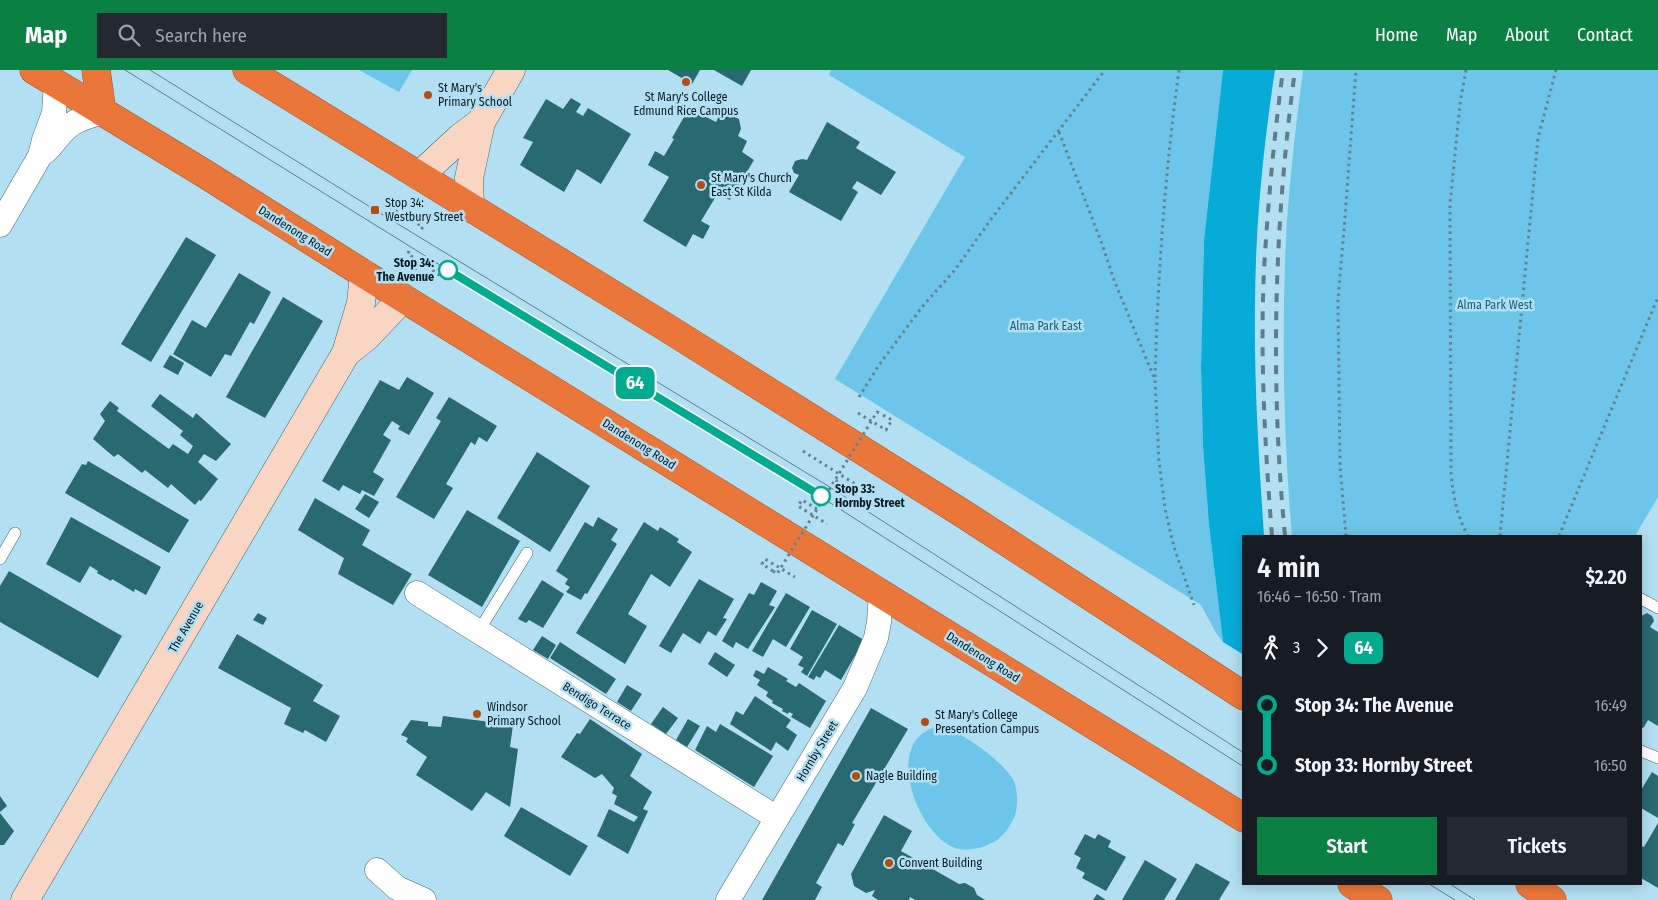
<!DOCTYPE html>
<html lang="en">
<head>
<meta charset="utf-8">
<style>
	:root { --surface:#171b24; --page:#242831; --text:#f1f3f6; --muted:#9ea1a6; --accent:#0b8043 }
	body { margin:0; font-family:"Fira Sans Condensed",sans-serif; background:var(--page); color:var(--text); height:100vh; display:flex; flex-direction:column; font-size:19px; white-space:nowrap }
	* { box-sizing:border-box; margin:0 }
	p { font-size:16px; color:var(--muted) }
	.icon { flex:none; width:28px; height:28px; fill:none; stroke:currentColor; stroke-width:2; stroke-linecap:round; stroke-linejoin:round }
	.map { position:relative; flex:1; overflow:hidden }
	.details { position:absolute; left:1242px; top:465px; width:400px; height:350px; display:flex; flex-direction:column; background:var(--surface); border-radius:0px; box-shadow:0 2px 12px #0003 }
	.details>* { flex:none }
	.badge { padding:0 10px; border-radius:8px; font-size:18px; line-height:32px }
	.map>.badge { position:absolute; translate:-50% -50%; box-shadow:0 0 0 2px #fff }
	.legs { display:flex; align-items:center; gap:8px; height:55px; padding:0 15px; font-size:16px }
	.legs p { margin-inline-start:auto }
	.headline { display:flex; align-items:center; justify-content:space-between; height:85px; padding:0 15px }
	h1 { font-size:28px; font-weight:600; line-height:38px }
	.button { display:flex; gap:10px; margin-top:auto; padding:10px 15px }
	.button a { flex:1; height:58px; border-radius:0px; background:var(--accent); color:#fff; font-size:20px; font-weight:600; line-height:58px; text-align:center }
	.button a+a { background:var(--page); color:var(--text) }
	ul { padding:0 15px; list-style:none }
	li { display:flex; align-items:center; gap:18px; height:60px; font-size:19px }
	li i { display:grid; place-items:center; width:8px; height:100%; margin:0 6px; background:currentColor }
	li i::after { content:''; width:12px; height:12px; margin:-6px; border:4px solid; border-radius:50%; background:var(--surface) }
	li p { margin-inline-start:auto }
	li:first-child i { background:linear-gradient(#0000 50%,currentColor 0) }
	li:last-child i { background:linear-gradient(currentColor 50%,#0000 0) }
	header { display:flex; align-items:center; gap:30px; box-sizing:border-box; height:70px; padding:0 25px; background:var(--accent); color:#fff }
	header strong { font-size:24px }
	nav { display:flex; gap:28px; margin-inline-start:auto; font-size:18px }
	.search { width:350px; height:45px; background:var(--page); display:flex; align-items:center; gap:12px; box-sizing:border-box; padding:0 18px; border-radius:0px; color:var(--muted); font-size:19px }
	.map>svg:first-child { display:block }
	.green { fill:#6dc6e9 }
	.forest { fill:#06abd8 }
	.building { fill:#296970 }
	.lines { fill:none; stroke-linecap:round; stroke-linejoin:round }
	.lane-casing { stroke:#3e6777; stroke-width:12 }
	.street-casing { stroke:#3e6777; stroke-width:25 }
	.secondary-casing { stroke:#3e6777; stroke-width:29 }
	.highway-casing { stroke:#9c5631; stroke-width:29 }
	.path { stroke:#62838f; stroke-width:3; stroke-dasharray:2.5 4; stroke-linecap:butt }
	.lane { stroke:#fff; stroke-width:11 }
	.street { stroke:#fff; stroke-width:24 }
	.secondary { stroke:#f9d6c4; stroke-width:28 }
	.highway { stroke:#eb7639; stroke-width:28 }
	.tram { stroke:#5e7e8a; stroke-width:1 }
	.rail { stroke:#5e7e8a; stroke-width:4; stroke-dasharray:9 9; stroke-linecap:butt }
	.path-bridge { stroke:#62838f; stroke-width:3; stroke-dasharray:2.5 4; stroke-linecap:butt }
	.line-1-casing { stroke:#fff; stroke-width:11 }
	.line-1 { stroke:#00ab8e; stroke-width:8 }
	.poi-dot { fill:#b14e15; stroke:#b2dff1; stroke-width:2 }
	.stop-1-dot { fill:#fff; stroke:#00ab8e; stroke-width:2.5 }
	.labels { text-anchor:middle; dominant-baseline:central; stroke-width:5; stroke-linejoin:round; paint-order:stroke }
	.poi-label { font-size:12px; fill:#0a1c22; stroke:#b2dff1; text-anchor:start }
	.street-label { font-size:12px; fill:#0a1c22; stroke:#b2dff1 }
	.stop-label { font-size:12px; font-weight:bold; fill:#0a1c22; stroke:#b2dff1; text-anchor:end }
	.park-label { font-size:12px; fill:#196078; stroke:#b2dff1 }
</style>
</head>
<body>
<header>
<strong>Map</strong>
<div class="search"><svg class="icon" aria-label="search" viewBox="0 0 24 24"><circle cx="10" cy="10" r="6"/><path d="M15 15l6 6"/></svg>Search here</div>
<nav><a>Home</a><a>Map</a><a>About</a><a>Contact</a></nav>
</header>
<div class="map">
<svg width="1658" height="830" viewBox="0 0 1658 830">
	<rect width="100%" height="100%" fill="#b2dff1"/>
	<path class="green" d="M359,0h53l-13,22z
		M831,0h392l-19,170 -3,127 2,79 6,79 14,117 -7,-9 -15,-28 -366,-226 130,-222 -136,-82z
		M1303,0h355v427l-23,39h-343c-8,-91 -10,-182 -7,-273 2,-65 10,-129 18,-193z
		M933,658c6,1 13,1 19,3 17,6 58,36 63,53 3,11 3,24 -1,34 -5,10 -12,20 -22,25 -10,5 -26,9 -37,5 -38,-14 -71,-104 -22,-120z"/>
	<path class="forest" d="M1223,0h52c-12,79 -20,159 -20,238 -1,77 4,152 9,228h-20v119l-21,-13 -14,-117 -6,-79 -2,-79 3,-127z"/>
	<path class="building" d="M668,0h32l-8,14z
		M714,0h37l-9,16z
		M571,28l10,6 -5,8 7,4 5,-8 43,26 -30,50 -24,-15 -13,23 -44,-27 13,-23 -10,-4 23,-39 17,10z
		M689,38l27,14 3,-6 10,-2 10,5 2,10 -3,7 9,5 -5,11 12,8 -24,40 -12,-7 -17,28 9,5 -7,13 -10,-5 -7,13 -43,-26 26,-44 -21,-12 7,-14 9,5 10,-17 -2,-1z
		M827,52l33,20 -4,6 40,24 -15,23 -24,-14 -5,7 6,4 -17,29 -52,-29 10,-17 -5,-2 -2,-5 3,-7 7,-2 5,1z
		M186,167l30,18 -65,107 -30,-18z
		M239,203l32,19 -17,32 -4,-2 -19,34 -6,-2 -14,23 -38,-23 19,-34 14,8z
		M283,227l40,24 -58,97 -39,-21z
		M170,285l14,8 -6,12 -15,-8z
		M407,307l27,16 -25,42 -11,-6 2,-3 -8,-5 -9,14 8,5 -18,32 11,7 -10,17 -12,-6 -2,4 -17,-9 -4,6 -17,-10 58,-101 19,10z
		M160,324l33,24 3,-5 35,31 -15,17 -12,-7 -6,8 20,17 -17,22 -2,-1 -4,5 -24,-21 -3,4 -23,-18 -3,3 -24,-19 -4,3 -21,-18 12,-18 -5,-7 10,-13 9,7 -2,3 52,38 4,-5 15,10 5,-8 -13,-11 3,-4 -32,-25z
		M449,327l48,29 -10,16 -8,-5 -4,8 -4,-3 -25,42 7,4 -19,31 -38,-22 45,-76 -5,-3z
		M537,382l53,34 -40,66 -53,-34z
		M88,391l101,59 -20,33 -104,-60 17,-29 4,1z
		M365,424l14,8 -10,16 -14,-9z
		M315,428l55,32 -8,15 50,29 -19,31 -55,-31 6,-16 -46,-28z
		M467,440l53,31 -38,66 -54,-32z
		M71,447l90,50 -15,28 -11,-6 -1,3 -22,-13 -1,2 -14,-8 1,-2 -8,-5 -10,17 -34,-19z
		M598,447l20,12 -7,11 6,4 -30,50 -2,-1 -4,7 -15,-8 4,-5 -5,-3 3,-5 -12,-8 29,-49 8,5z
		M644,452l14,9 2,-4 19,12 -2,3 15,10 -22,35 -19,-13 -23,40 19,12 -22,38 -49,-31z
		M9,501l113,65 -24,42 -98,-56v-36z
		M699,509l35,20 -11,19 4,1 -11,17 -8,-5 -8,13 -17,-11 -12,20 -12,-7z
		M542,510l22,14 -21,34 -14,-8 -3,3 -8,-4z
		M761,512l16,9 -8,14 6,2 -27,42 -12,-7 -3,6 -11,-7 27,-48 5,2z
		M786,523l24,14 -24,40 -13,-8 -10,18 -11,-6z
		M812,540l25,14 -30,52 -6,-4 3,-4 -6,-3 5,-8 -13,-8z
		M258,543l9,5 -4,7 -10,-5z
		M1647,543l5,3 2,5 -4,6 8,5v94l-10,-6 -4,7 -3,2v-113z
		M839,555l25,15 -23,40 -16,-10 -5,8 -4,-2 -2,4 -6,-3z
		M237,564l86,51 -10,16 27,15 -14,26 -21,-12 -2,3 -19,-9 7,-16 -73,-40z
		M542,566l14,9 -8,14 -15,-9z
		M560,572l56,37 -10,15 -56,-36z
		M715,582l20,13 -8,12 -19,-13z
		M768,597l20,12 -2,2 10,6 3,-4 27,18 -16,27 -19,-11 2,-3 -4,-2 -1,2 -6,-3 1,-2 -11,-6 1,-2 -7,-5 2,-4 -11,-7 3,-5 -7,-4 3,-6 8,4z
		M627,615l15,9 -11,17 -14,-9z
		M755,626l36,24 -5,7 11,8 -9,16 -12,-9 -5,9 -41,-27 6,-13 7,4z
		M663,637l15,11 -12,16 -15,-10z
		M871,638l37,21 -56,94 3,1 -12,22 -5,-3 -22,40 6,4 -7,13h-53z
		M443,646l70,9 -3,22 8,2 -8,58 -24,-15 -14,19 -56,-36 11,-18 -21,-15 2,-4 -7,-3 10,-15 17,2v4l13,1z
		M590,649l52,35 -12,22 22,16 -9,17 5,2 -20,43 -31,-18 12,-27 25,13 4,-5 -24,-13 3,-8 -5,-3 2,-5 -12,-14 -7,4 -34,-21 16,-24 3,1z
		M688,649l12,7 -13,21 -11,-7z
		M720,654l53,32 -19,31 -59,-37 12,-24 9,6z
		M1652,702l6,4v42l-17,-10v-18z
		M0,726l7,10 -7,6z
		M521,737l67,39 -18,30 -66,-40z
		M0,743l14,18 -10,14h-4z
		M884,745l28,16 -11,20 58,33 6,-1 9,5 3,7 8,5h-70l-5,-3 -1,3h-31l-6,-4 3,-6 -9,3 -12,-7 -3,-12z
		M1658,753v65l-17,-10v-32l3,1z
		M1085,764l10,5 3,-5 13,7 -3,6 18,10 -20,34 -24,-13 3,-5 -9,-5 5,-10 -7,-4z
		M1145,790l32,19 -13,21h-42z
		M1196,793l34,19 -11,18h-44z
		M1097,824l9,6h-13z"/>
	<g class="lines">
		<g class="lane-casing">
			<path id="lane" d="M0,489l15,-26
				M1641,529l17,9
				M478,562l49,-79
				M1641,681l17,7"/>
		</g>
		<g class="street-casing">
			<path id="street" d="M45,82c9,-8 14,-18 23,-25 8,-8 23,-11 34,-15
				M0,155l40,-69 4,-16 10,-27 2,-30
				M417,523l360,225
				M377,800l20,18 27,12
				M728,830l127,-212 21,-50 3,-16 2,-29"/>
		</g>
		<g class="secondary-casing">
			<path id="secondary" d="M419,106l42,-39 20,-15
				M470,138l-1,-30 12,-56 30,-52
				M346,283l20,-16 37,-39
				M25,830l321,-547 15,-50 3,-29"/>
		</g>
		<g class="highway-casing">
			<path id="highway" d="M34,0l168,102 162,102 880,544
				M96,0l6,42
				M247,0l417,256 298,187 282,183
				M1352,814l26,16
				M1530,814l22,16"/>
		</g>
		<path class="path" d="M1466,0l-6,34 -10,100 1,269c2,23 6,43 17,63
			M1059,62l43,112 12,36 41,100 4,82 6,47 9,38 20,58
			M384,134l39,23 -3,4
			M402,144l5,-18
			M409,181l-1,3 33,22
			M414,206l3,-16
			M1155,307c3,-103 10,-205 24,-307
			M859,327l20,-32 43,-58 32,-36 38,-53 113,-148
			M858,343l28,17 6,-10 -11,-6
			M803,381l52,33 -4,6 -16,-10
			M817,439l-15,-9 -4,6 29,18
			M1346,466l-6,-70 -2,-167 6,-69 12,-160
			M1500,466l38,-398 18,-68
			M1559,466l99,-239
			M773,501l-11,-7 3,-5 30,18"/>
		<use href="#lane" class="lane"/>
		<use href="#street" class="street"/>
		<use href="#secondary" class="secondary"/>
		<use href="#highway" class="highway"/>
		<path class="tram" d="M125,0l323,200 373,227 423,270
			M150,0l225,140 453,276 416,267
			M1429,814l26,16
			M1450,814l25,16"/>
		<path class="rail" d="M1272,466c-7,-88 -12,-177 -8,-266 4,-67 10,-133 19,-200
			M1285,466c-15,-155 -11,-311 10,-466"/>
		<path class="path-bridge" d="M773,501l4,3 100,-162 4,2"/>
	</g>
	<g class="lines">
		<g class="line-1-casing">
			<path id="line-1" d="M448,200l373,226"/>
		</g>
		<use href="#line-1" class="line-1"/>
	</g>
	<g class="poi-dot">
		<circle cx="686" cy="12" r="5"/>
		<circle cx="428" cy="25" r="5"/>
		<circle cx="701" cy="115" r="5"/>
		<rect x="370" y="135" width="10" height="10" rx="2.5"/>
		<circle cx="477" cy="644" r="5"/>
		<circle cx="925" cy="652" r="5"/>
		<circle cx="856" cy="706" r="5"/>
		<circle cx="889" cy="793" r="5"/>
	</g>
	<g class="stop-1-dot">
		<circle cx="448" cy="200" r="9"/>
		<circle cx="821" cy="426" r="9"/>
	</g>
	<g class="labels">
		<g class="poi-label">
			<text x="438" y="18">St Mary's<tspan x="438" dy="14">Primary School</tspan></text>
			<text x="686" y="27" text-anchor="middle">St Mary's College<tspan x="686" dy="14">Edmund Rice Campus</tspan></text>
			<text x="711" y="108">St Mary's Church<tspan x="711" dy="14">East St Kilda</tspan></text>
			<text x="385" y="133">Stop 34:<tspan x="385" dy="14">Westbury Street</tspan></text>
			<text x="487" y="637">Windsor<tspan x="487" dy="14">Primary School</tspan></text>
			<text x="935" y="645">St Mary's College<tspan x="935" dy="14">Presentation Campus</tspan></text>
			<text x="866" y="706">Nagle Building</text>
			<text x="899" y="793">Convent Building</text>
		</g>
		<g class="street-label">
			<text transform="translate(295 161) rotate(32)">Dandenong Road</text>
			<text transform="translate(639 374) rotate(32)">Dandenong Road</text>
			<text transform="translate(186 557) rotate(-60)">The Avenue</text>
			<text transform="translate(983 587) rotate(32)">Dandenong Road</text>
			<text transform="translate(597 636) rotate(32)">Bendigo Terrace</text>
			<text transform="translate(817 681) rotate(-59)">Hornby Street</text>
		</g>
		<g class="stop-label">
			<text x="434" y="193">Stop 34:<tspan x="434" dy="14">The Avenue</tspan></text>
			<text x="835" y="419" text-anchor="start">Stop 33:<tspan x="835" dy="14">Hornby Street</tspan></text>
		</g>
		<g class="park-label">
			<text x="1495" y="235">Alma Park West</text>
			<text x="1046" y="256">Alma Park East</text>
		</g>
	</g>
</svg>
<b class="badge" style="left:635px;top:313px;background:#00ab8e;color:#fff">64</b>
<section class="details">
<div class="headline"><div><h1>4 min</h1><p>16:46 – 16:50 · Tram</p></div><b>$2.20</b></div>
<div class="legs"><svg class="icon" aria-label="walk" viewBox="0 0 24 24"><circle cx="13" cy="4" r="2"/><path d="M13 8l-2 6 4 7M11 14l-3 7M7 12l3-4h3l4 4"/></svg>3<svg class="icon" aria-label="forward" viewBox="0 0 24 24"><path d="M9 5l7 7-7 7"/></svg><b class="badge" style="background:#00ab8e;color:#fff">64</b></div>
<ul>
<li><i style="color:#00ab8e"></i><b>Stop 34: The Avenue</b><p>16:49</p></li>
<li><i style="color:#00ab8e"></i><b>Stop 33: Hornby Street</b><p>16:50</p></li>
</ul>
<div class="button"><a>Start</a><a>Tickets</a></div>
</section>
</div>
</body>
</html>
